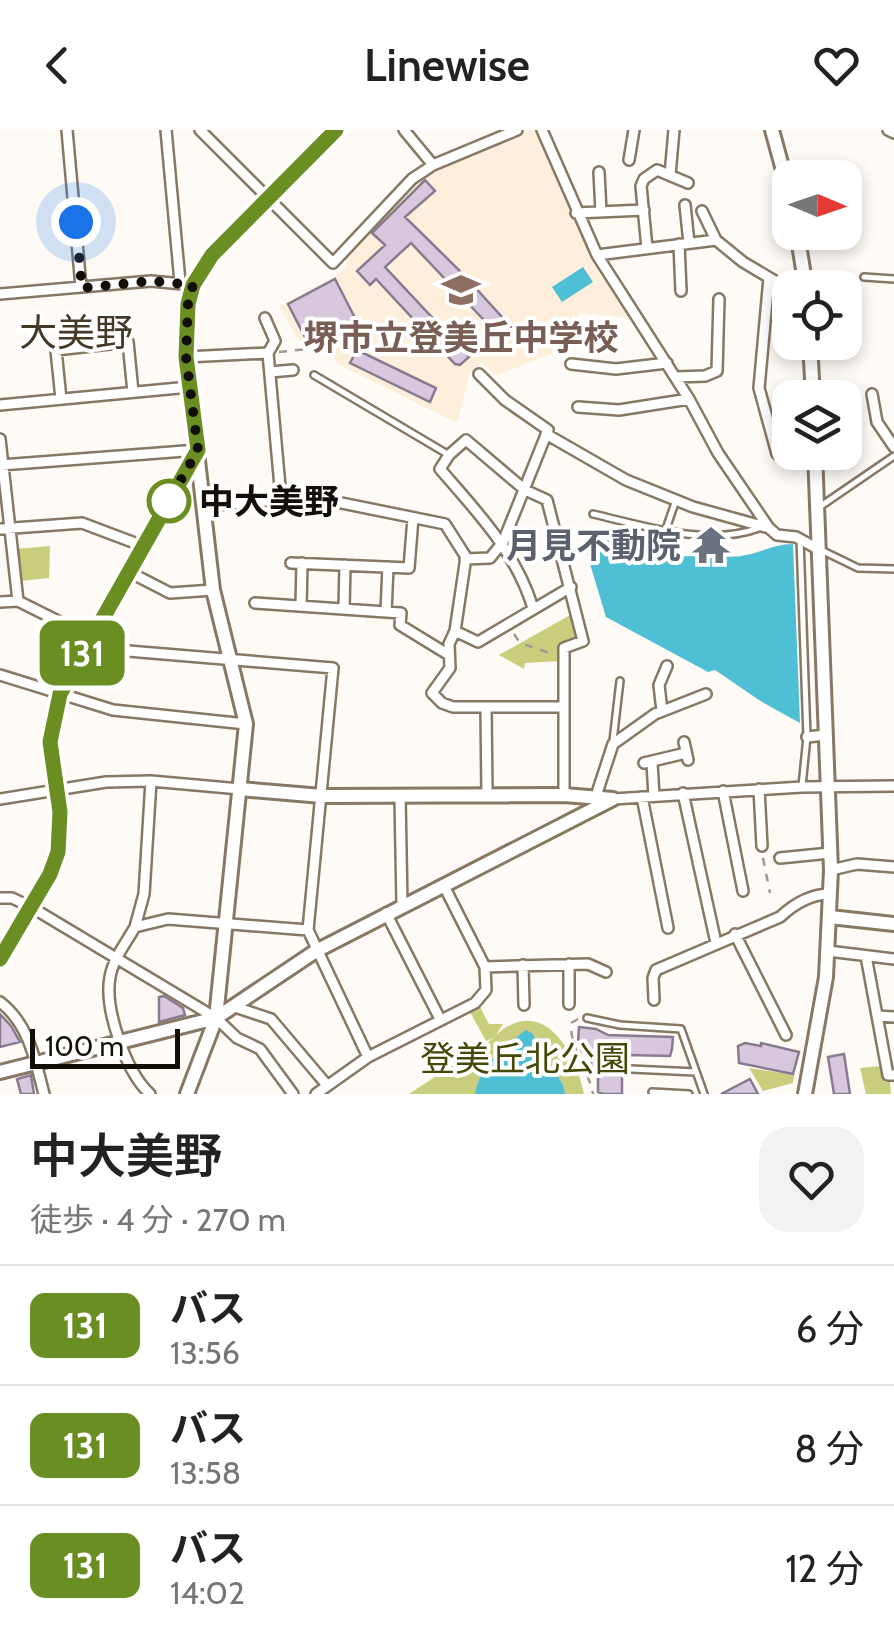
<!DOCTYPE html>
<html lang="ja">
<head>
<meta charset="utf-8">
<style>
	:root { --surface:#fff; --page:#f2f2f2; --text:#222; --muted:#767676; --line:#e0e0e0 }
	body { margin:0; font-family:Cabin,"Noto Sans JP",sans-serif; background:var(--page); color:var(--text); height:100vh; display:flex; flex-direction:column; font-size:38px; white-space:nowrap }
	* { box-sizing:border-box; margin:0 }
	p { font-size:32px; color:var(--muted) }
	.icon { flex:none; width:55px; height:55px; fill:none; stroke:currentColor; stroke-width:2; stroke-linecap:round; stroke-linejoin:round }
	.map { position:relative; height:964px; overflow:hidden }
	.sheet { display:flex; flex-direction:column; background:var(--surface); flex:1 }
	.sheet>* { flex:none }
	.badge { padding:0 20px; border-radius:15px; font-size:35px; line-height:65px }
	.needle { width:65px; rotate:92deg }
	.controls { position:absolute; left:772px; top:30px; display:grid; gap:20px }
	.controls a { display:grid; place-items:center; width:90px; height:90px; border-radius:20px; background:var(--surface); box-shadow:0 5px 15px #0003; font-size:50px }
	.scale { position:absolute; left:30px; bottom:25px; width:150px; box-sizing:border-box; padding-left:10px; border:5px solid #130e07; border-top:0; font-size:28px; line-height:35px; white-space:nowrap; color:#130e07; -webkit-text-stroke:8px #fff; paint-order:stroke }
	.you { position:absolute; width:50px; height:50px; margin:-25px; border:8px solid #fff; border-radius:50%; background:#1a73e8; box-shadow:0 0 0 15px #1a73e833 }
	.map>.badge { position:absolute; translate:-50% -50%; box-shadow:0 0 0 5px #fff }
	.round { display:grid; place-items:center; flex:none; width:105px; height:105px; border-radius:30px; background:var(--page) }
	.headline { display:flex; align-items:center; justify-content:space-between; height:170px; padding:0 30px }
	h1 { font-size:48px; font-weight:600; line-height:75px }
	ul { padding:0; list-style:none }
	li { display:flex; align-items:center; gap:30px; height:120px; padding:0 30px; border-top:2px solid var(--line) }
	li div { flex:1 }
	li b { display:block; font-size:38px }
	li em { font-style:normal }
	li .badge { min-width:110px; font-weight:700; text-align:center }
	header { display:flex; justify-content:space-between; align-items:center; height:130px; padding:0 30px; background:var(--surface); font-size:45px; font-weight:600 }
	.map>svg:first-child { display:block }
	.education { fill:#fdefdb }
	.green { fill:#c9ce7d }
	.water { fill:#4fbfd5 }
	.building { fill:#d7c8de; stroke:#887b8f; stroke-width:2.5 }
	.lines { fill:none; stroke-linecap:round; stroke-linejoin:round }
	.lane-casing { stroke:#877864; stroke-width:10 }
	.street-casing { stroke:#877864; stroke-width:14 }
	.secondary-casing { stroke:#877864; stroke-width:18 }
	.path { stroke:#9e9a94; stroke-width:2.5; stroke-dasharray:8 8; stroke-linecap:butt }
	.lane { stroke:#fff; stroke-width:5 }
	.street { stroke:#fff; stroke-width:9 }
	.secondary { stroke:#fff; stroke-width:12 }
	.line-casing { stroke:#fff; stroke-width:22 }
	.line { stroke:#6b8e23; stroke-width:15 }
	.walk { stroke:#130e07; stroke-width:10; stroke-dasharray:0 18 }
	.stop-dot { fill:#fff; stroke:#6b8e23; stroke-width:5 }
	.labels { text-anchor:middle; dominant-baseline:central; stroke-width:8; stroke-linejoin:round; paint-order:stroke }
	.education-label { font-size:35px; font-weight:bold; fill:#785e54; stroke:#fff }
	.stop-label { font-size:35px; font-weight:bold; fill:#130e07; stroke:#fff; text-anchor:start }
	.worship-label { font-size:35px; font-weight:bold; fill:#5b616d; stroke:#fff; text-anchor:end }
	.park-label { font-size:35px; fill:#464807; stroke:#fff }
	.neighbourhood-label { font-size:38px; fill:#453826; stroke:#fff }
</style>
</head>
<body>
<header><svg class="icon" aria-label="back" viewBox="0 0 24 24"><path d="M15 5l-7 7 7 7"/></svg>Linewise<svg class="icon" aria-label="heart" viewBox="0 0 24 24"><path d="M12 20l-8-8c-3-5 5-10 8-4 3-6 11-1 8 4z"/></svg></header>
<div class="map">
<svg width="894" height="964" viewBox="0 0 894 964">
	<rect width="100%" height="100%" fill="#fefbf6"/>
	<path class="education" d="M528,0h7l34,79 62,109 -52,-5 -1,13h-32l7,27 -57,23 -15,-14 -12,14 -12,47 -121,-60 -10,-19 -24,2 -23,-40 62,-33 6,-7 -2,-8 71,-76 18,-11z"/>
	<path class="green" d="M50,416l-1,32 -29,3 -4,-32z
		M572,484l6,23 -18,8 1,16 -36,2 -1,6 -25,-14z
		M480,877l9,17h14l-7,11c47,-41 79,16 88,59h-175l85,-56 -8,3 -16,-29z
		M881,936l3,16h6l1,12h-25l-6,-26z
		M749,938l45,7 -1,8 -30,8z"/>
	<path class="water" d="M583,137l10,15 -31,20 -10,-15z
		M603,409l11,4 8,-4c38,8 78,21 118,17 18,-2 34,-12 53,-12l7,179 -38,-21 -47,-32 -7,2 -102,-55 -22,-73z
		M526,900l6,3 31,52 2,9h-90c6,-30 27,-46 51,-64z"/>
	<path class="building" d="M425,50l10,11 -30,26 58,57 48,53 -9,9 -4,-1 -87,-92 -26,24 84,90 -9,8 -5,-1 -79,-85 -6,6 -13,-14 28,-26 -13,-12z
		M335,149l20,39 -47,25 -20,-39z
		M357,220l79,38 -6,14 -80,-39z
		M702,411l19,1 -1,11 -18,-1z
		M164,866l19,12 2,7 -26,7v-25z
		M0,884l11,12 9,16 -20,5z
		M579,897l17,2 12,6 65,2 -1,12 -2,7 -42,-1v4h-11l5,10v25h-19l-5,-2v-22h-6l-4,-18h-6l-4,-10z
		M745,913l16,3v-3l38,9 -6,22 -54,-11 -1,-17z
		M844,924l6,40h-16l-6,-37z
		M31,945l3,19h-13l-4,-15z
		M750,949l8,15h-37z"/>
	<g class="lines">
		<g class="lane-casing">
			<path id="lane" d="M864,147l30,2
				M314,245l135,80
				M818,378l76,-52
				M593,384c52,12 114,33 166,14
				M666,399l10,-29
				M800,409l7,198 -5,49
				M821,420l37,18 36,1
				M613,611l7,-60
				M587,888l33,7 61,4 23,65
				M631,939l65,3
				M652,962l37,2"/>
		</g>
		<g class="street-casing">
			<path id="street" d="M67,0l14,157
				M166,0l14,152
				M200,0l133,133 79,-84 21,-14 84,-35
				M404,0l29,35
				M542,0l55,125 92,144 29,54 51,75 8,7 19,2 22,12
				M888,0l6,3
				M629,30l5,-30
				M599,42l2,40
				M670,45l4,-45
				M685,75l4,38
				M702,81l14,29
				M576,83l68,-3
				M679,114l2,47
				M647,118l-6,-62 3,-7 13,-9 31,13
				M597,125l119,-15 27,22 47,28
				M769,148l-10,110 18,66
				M0,164l151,-13 42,4
				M265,188l10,23 -7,12
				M186,227l82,-4 13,145
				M571,234l45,5 51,-6
				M270,242l23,-2
				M676,247l29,-1 12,-5 2,-72
				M872,264l5,28 17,25
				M61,269l-5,-49 72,-8 5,50
				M0,275l189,-18
				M578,277l41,3 70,-11
				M546,304l80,46 67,27 76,21
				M0,309l18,162 98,49 217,18 -25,262 60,127
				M1,335l197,-15
				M205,376l107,-9 133,27 21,33 -11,74 -6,13 1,24 -18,25 10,10 11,4h110
				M0,399l82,-6 61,23
				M465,429l25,-1 13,-16 45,-112 -43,-30 -26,-26
				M291,433l118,5 4,-50
				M129,442l41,21 43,-3
				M0,472l18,-1
				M255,473l146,10 -1,12 49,30
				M301,476l1,-43
				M533,478c-17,-56 -55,-95 -93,-139l9,-14 17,-15 59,50 22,10 36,141 -19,7v147
				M344,479l1,-44
				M386,482l2,-45
				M455,501l23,11 93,-55
				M0,545l113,35 133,14
				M486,578l1,87
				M662,581l-3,-26 8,-19
				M807,607l19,-2
				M684,612l4,18
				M644,633l42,-10
				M652,633l2,33
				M759,659l3,57
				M723,661l20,100
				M683,663l33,150
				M596,666l17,-52 42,-30 51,-20
				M400,667l2,108
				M642,667l26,131
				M0,669l106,-17 45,-1 89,8
				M613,669l189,-12 92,-1
				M780,728l50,-5
				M831,740l26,-6 37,3
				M0,768h12l19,9 185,111 21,20 23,11 33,45
				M386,783l54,106
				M135,797l9,-33 7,-113
				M735,804l51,101
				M828,821l66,8
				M866,826l22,119h6
				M569,834v40
				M523,835l1,40
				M485,837l103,-3 18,8
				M654,870l-1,-22 3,-8 124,-53c14,-13 31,-23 50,-23
				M0,872c29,22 35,58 44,92
				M235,877l36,12 55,65
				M877,886l17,1
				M150,964c-24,-22 -46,-85 -40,-117 3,-18 16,-34 25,-50l33,-8 140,11
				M316,964l52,-37 107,-54 11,-13 -1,-23 -41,-81"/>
		</g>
		<g class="secondary-casing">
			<path id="secondary" d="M772,0l18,66
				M797,102l9,56
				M810,212l3,56
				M240,659l82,7 242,-1 49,4
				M830,787l64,7
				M0,829l51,-85 7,-22 2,-40 -10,-71 9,-47 139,-244
				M0,942l216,-54 100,-67 297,-152
				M187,964l29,-76 30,-294 -33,-134 -27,-233 2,-52 5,-20 19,-30 125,-125
				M805,964l21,-117 5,-107 -16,-418"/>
		</g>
		<path class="path" d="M279,222l39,-4
			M514,504l6,9 27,9 6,-3
			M763,728l7,35
			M578,889l-7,4c-1,27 17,45 22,71"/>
		<use href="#lane" class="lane"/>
		<use href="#street" class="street"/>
		<use href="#secondary" class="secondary"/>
	</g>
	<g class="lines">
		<g class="line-casing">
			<path id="line" d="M0,829l50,-85 8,-22 2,-40 -10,-70 10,-48 138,-244 -12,-93 2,-53 5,-19 19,-30 124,-125"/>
		</g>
		<use href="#line" class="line"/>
		<path class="walk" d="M76,92l6,66 70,-7 41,4 -5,19 -2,53 12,93 -29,51"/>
	</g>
	<defs>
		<g id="school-bare" transform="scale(3)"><path d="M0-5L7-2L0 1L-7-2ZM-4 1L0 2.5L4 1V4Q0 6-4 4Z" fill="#8d6e63" stroke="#fff" stroke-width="2.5" paint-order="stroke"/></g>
		<g id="temple-bare" transform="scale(3)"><path d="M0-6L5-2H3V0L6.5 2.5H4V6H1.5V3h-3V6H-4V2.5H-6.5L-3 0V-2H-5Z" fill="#6b7280" stroke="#fff" stroke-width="2.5" paint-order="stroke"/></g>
	</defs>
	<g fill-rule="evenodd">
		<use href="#school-bare" x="461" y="160"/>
		<use href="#temple-bare" x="711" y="415"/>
	</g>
	<circle class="stop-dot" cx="169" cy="371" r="20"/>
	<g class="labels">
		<g class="education-label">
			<text x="461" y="207">堺市立登美丘中学校</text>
		</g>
		<g class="stop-label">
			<text x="199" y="371">中大美野</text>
		</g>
		<g class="worship-label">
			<text x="681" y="415">月見不動院</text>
		</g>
		<g class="park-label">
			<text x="525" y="928">登美丘北公園</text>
		</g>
		<g class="neighbourhood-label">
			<text x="76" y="202">大美野</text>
		</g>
	</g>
</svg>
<div class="controls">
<a><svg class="needle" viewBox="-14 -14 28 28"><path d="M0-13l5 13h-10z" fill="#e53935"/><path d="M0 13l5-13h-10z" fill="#767676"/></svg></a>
<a><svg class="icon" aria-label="locate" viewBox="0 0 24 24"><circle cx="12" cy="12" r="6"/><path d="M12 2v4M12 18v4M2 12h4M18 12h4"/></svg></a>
<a><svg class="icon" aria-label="layers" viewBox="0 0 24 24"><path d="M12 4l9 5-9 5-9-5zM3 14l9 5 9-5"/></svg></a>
</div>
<div class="scale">100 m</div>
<div class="you" style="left:76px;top:92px"></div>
<b class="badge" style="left:82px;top:523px;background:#6b8e23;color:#fff">131</b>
</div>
<section class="sheet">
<div class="headline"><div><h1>中大美野</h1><p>徒歩 · 4 分 · 270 m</p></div><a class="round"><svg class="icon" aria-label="heart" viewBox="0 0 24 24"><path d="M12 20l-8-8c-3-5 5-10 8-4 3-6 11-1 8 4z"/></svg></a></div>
<ul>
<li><span class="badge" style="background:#6b8e23;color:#fff">131</span><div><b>バス</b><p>13:56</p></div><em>6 分</em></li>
<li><span class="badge" style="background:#6b8e23;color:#fff">131</span><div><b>バス</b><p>13:58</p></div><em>8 分</em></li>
<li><span class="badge" style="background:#6b8e23;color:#fff">131</span><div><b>バス</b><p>14:02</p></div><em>12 分</em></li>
</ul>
</section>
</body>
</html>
